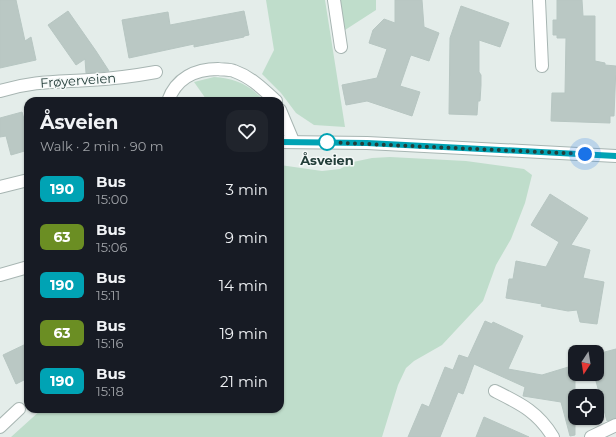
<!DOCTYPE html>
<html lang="en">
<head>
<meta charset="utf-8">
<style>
	:root { --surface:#171b24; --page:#20242c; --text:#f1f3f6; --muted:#9ea1a6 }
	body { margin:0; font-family:Montserrat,sans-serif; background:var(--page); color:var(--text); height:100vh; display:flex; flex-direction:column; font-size:15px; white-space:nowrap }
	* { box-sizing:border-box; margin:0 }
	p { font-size:13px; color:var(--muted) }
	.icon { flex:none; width:22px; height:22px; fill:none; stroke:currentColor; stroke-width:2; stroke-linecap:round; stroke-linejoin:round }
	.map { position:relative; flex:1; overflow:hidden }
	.sheet { position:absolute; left:24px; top:97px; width:260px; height:316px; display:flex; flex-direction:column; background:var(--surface); border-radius:12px; box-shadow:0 1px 3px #0004 }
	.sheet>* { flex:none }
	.badge { padding:0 8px; border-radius:6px; font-size:14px; line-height:26px }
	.needle { width:26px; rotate:192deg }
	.controls { position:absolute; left:568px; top:345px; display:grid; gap:8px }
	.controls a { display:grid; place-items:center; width:36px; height:36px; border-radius:8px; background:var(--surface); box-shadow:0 1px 3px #0004; font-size:20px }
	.you { position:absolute; width:20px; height:20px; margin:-10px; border:3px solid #fff; border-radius:50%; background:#1a73e8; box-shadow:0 0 0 6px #1a73e833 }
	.map>.badge { position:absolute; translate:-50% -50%; box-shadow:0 0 0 2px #fff }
	.round { display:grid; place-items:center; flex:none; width:42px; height:42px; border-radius:12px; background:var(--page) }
	.headline { display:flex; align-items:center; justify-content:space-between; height:68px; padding:0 16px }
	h1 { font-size:19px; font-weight:700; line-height:30px }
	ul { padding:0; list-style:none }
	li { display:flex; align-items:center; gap:12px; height:48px; padding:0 16px }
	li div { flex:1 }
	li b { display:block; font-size:15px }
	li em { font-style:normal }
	li .badge { min-width:44px; font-weight:700; text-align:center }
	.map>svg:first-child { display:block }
	.green { fill:#bfddcb }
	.building { fill:#bac8c4; stroke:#b7c6c2 }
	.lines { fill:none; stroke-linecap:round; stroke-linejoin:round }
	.minor-casing { stroke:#a7b5b2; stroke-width:14 }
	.minor { stroke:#fff; stroke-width:12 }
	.line-casing { stroke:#fff; stroke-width:9 }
	.line { stroke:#00a3b4; stroke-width:6 }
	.walk { stroke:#243e3a; stroke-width:4; stroke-dasharray:0 7.2 }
	.stop-dot { fill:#fff; stroke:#00a3b4; stroke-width:2 }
	.labels { text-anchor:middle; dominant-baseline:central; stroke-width:3; stroke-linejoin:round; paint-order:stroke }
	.street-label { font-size:13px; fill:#243e3a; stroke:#f5f9f8 }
	.stop-label { font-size:13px; font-weight:bold; fill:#243e3a; stroke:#f5f9f8 }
</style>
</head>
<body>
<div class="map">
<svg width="616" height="437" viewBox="0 0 616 437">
	<rect width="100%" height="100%" fill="#e4edea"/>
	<path class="green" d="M266,0h59l20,127 -31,-2 -18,-12 -15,-20 -19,-19 12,-24z
		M340,0h36v10l-31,20z
		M214,77c21,1 36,8 50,24h-61l3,-2 -12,-17z
		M390,157l76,4 58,8 8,6 -7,28 -14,36 -15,26 -13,36 -41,44 -28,16 -8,7 -8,17 -16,52h-371l31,-28h238v-244l42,6 18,-2 13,-7 19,-4z"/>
	<path class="building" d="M0,0h16l9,41 6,-4 5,23 -36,8z
		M395,0h27l2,27 15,6 -10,28 -18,-6 -1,2 -10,29 20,6 -8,24 -45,-15 -21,4 -4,-20 35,-7 10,-29 -18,-6 4,-13 11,-11 11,4z
		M557,0h25l1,16h12v45l10,2v2l11,1 -2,50h-4v7l-59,-2 1,-28h13l1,-55h-9v-3h-4v-15h4z
		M461,6l48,17 -9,24 -21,-7v32l2,3v10l-1,16h-2l-1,14 -28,-1 1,-76z
		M68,11l28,40 13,20 -23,2 -1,-14 -9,6 -28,-40z
		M244,11l5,24 -5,1v1l-50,10v-3l-65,14 -7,-38 46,-8 2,13z
		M22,112l6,21v17l-17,5 -5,-19 -6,1v-19z
		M550,194l38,24 -17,27 19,5 -7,28 21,4 -7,42 -17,-2 -3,-12 -9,1 -27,-5 1,-2 -36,-6 3,-19h4l3,-18 30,6 13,-25 -28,-17z
		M485,321l7,3 1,-2 30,14 -15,33 34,6 33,-10v70l-5,1 -9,-34 -38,-6 2,-9 -51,-23 -11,30 -5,-2 -18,45h-32l14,-33 7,3 16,-40 8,3 6,-15 9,3z
		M28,343v35l-12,6 -13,-29z
		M616,349v69l-9,3 -13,-47h3v-15h2l-2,-5z
		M484,417l45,20h-53z"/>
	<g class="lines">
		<g class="minor-casing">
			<path id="minor" d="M334,0l7,47
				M539,0l3,66
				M0,91c32,-10 56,-9 89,-11 22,-1 45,-4 67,-8
				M168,101c8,-23 28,-32 50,-32 5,1 11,0 16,2 17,6 29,18 42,30
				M280,110l13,31
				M280,142l87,1 249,13
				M0,187l28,-7
				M0,275l28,-8
				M495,391c26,13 43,21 58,46
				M0,427l19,-18
				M591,437l25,-12"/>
		</g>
		<use href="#minor" class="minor"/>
	</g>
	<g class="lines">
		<g class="line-casing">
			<path id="line" d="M280,142l87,1 249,13"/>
		</g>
		<use href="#line" class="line"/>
		<path class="walk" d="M327,142h-4l262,12"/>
	</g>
	<circle class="stop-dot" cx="327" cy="142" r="8"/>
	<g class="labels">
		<g class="street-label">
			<text transform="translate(78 80) rotate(-4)">Frøyerveien</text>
		</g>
		<g class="stop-label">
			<text x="327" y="160">Åsveien</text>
		</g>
	</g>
</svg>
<div class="controls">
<a><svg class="needle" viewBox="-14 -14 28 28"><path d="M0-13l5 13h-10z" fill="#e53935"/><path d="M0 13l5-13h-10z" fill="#9ea1a6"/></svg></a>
<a><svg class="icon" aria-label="locate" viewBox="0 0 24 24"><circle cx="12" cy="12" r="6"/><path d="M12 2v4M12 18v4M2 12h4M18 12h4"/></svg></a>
</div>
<div class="you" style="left:585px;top:154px"></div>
<section class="sheet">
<div class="headline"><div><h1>Åsveien</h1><p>Walk · 2 min · 90 m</p></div><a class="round"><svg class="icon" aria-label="heart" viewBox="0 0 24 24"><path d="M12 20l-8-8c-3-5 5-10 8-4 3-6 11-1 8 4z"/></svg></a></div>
<ul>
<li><span class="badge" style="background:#00a3b4;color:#fff">190</span><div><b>Bus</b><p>15:00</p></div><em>3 min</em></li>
<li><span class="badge" style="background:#6b8e23;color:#fff">63</span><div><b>Bus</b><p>15:06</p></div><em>9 min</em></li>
<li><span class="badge" style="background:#00a3b4;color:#fff">190</span><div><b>Bus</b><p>15:11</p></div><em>14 min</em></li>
<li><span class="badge" style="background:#6b8e23;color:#fff">63</span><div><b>Bus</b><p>15:16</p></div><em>19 min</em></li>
<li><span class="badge" style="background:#00a3b4;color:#fff">190</span><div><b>Bus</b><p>15:18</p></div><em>21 min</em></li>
</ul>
</section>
</div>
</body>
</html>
